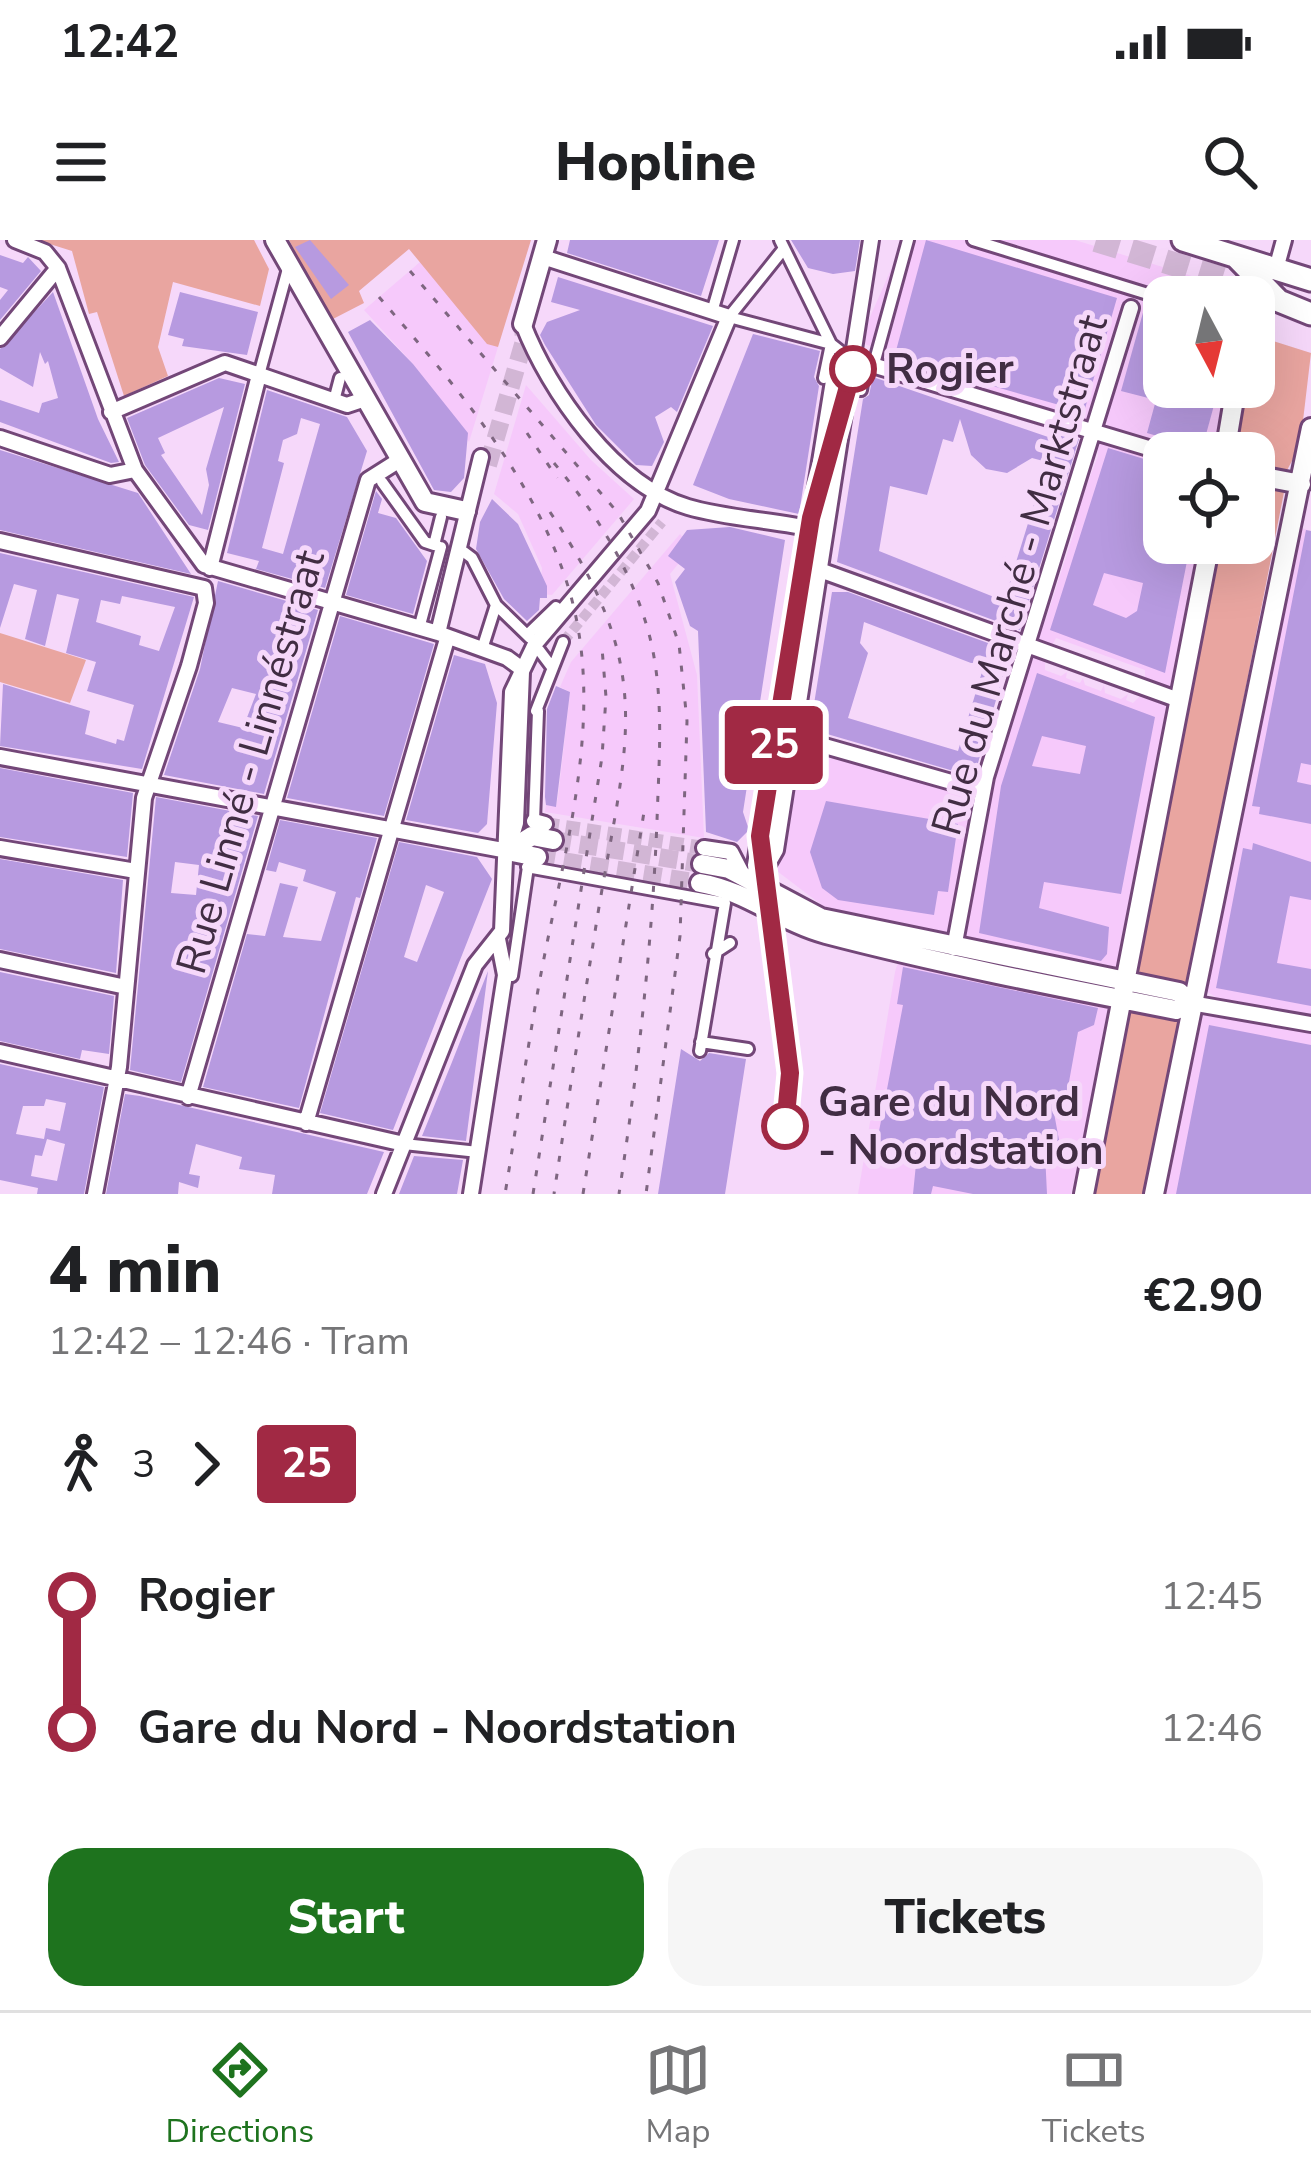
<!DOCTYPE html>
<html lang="en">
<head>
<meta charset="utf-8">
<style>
	:root { --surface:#fff; --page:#f6f6f6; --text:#202124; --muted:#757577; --line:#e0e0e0; --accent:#1e731e }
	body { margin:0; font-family:"Nunito Sans",sans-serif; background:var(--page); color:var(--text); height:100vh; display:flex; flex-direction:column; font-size:45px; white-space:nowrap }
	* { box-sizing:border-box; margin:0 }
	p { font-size:39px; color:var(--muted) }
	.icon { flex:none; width:66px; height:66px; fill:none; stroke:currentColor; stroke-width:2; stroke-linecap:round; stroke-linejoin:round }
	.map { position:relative; height:954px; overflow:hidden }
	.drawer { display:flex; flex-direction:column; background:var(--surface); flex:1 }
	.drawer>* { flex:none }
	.badge { padding:0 24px; border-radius:9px; font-size:42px; line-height:78px }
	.needle { width:78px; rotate:173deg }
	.fabs { position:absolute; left:1143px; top:36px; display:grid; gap:24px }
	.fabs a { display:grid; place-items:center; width:132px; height:132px; border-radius:24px; background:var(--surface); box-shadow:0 12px 48px #0002; font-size:60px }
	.map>.badge { position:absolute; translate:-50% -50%; box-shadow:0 0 0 6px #fff }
	.legs { display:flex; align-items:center; gap:18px; height:132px; padding:0 48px; font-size:39px }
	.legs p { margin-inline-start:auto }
	.head { display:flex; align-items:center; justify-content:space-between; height:204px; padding:0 48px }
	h1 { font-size:66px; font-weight:800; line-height:90px }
	.action { display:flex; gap:24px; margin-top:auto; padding:24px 48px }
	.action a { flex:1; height:138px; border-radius:36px; background:var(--accent); color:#fff; font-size:48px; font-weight:800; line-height:138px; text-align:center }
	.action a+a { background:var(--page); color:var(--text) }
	ul { padding:0 48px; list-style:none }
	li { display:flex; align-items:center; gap:42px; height:132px; font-size:45px }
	li i { display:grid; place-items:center; width:18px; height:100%; margin:0 15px; background:currentColor }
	li i::after { content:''; width:30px; height:30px; margin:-15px; border:9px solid; border-radius:50%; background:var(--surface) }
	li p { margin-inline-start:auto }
	li:first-child i { background:linear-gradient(#0000 50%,currentColor 0) }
	li:last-child i { background:linear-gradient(currentColor 50%,#0000 0) }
	.status { display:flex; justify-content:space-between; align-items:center; height:84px; padding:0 60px; background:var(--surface); direction:ltr }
	.status svg { height:33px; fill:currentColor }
	header { display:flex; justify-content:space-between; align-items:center; height:156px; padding:0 48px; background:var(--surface); font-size:54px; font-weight:800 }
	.tabs { display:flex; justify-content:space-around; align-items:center; height:168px; border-top:3px solid var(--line); background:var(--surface); font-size:33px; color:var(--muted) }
	.tabs a { display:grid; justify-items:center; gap:6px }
	.tabs .selected { color:var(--accent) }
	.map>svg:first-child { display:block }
	.built { fill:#f6c9fb }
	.green { fill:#e9a5a0 }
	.building { fill:#b79ae0; fill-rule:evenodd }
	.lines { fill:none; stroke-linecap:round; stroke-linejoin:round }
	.pedestrian-tunnel { stroke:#d2b6d5; stroke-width:10; stroke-dasharray:10 5; stroke-linecap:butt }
	.minor-tunnel { stroke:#d2b6d5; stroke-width:14; stroke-dasharray:14 7; stroke-linecap:butt }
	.tertiary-tunnel { stroke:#d2b6d5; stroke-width:18; stroke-dasharray:18 9; stroke-linecap:butt }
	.trunk-tunnel { stroke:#d2b6d5; stroke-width:24; stroke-dasharray:24 12; stroke-linecap:butt }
	.pedestrian-casing { stroke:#734778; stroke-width:16 }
	.minor-casing { stroke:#734778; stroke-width:20 }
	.tertiary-casing { stroke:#734778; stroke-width:24 }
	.primary-casing { stroke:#734778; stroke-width:27 }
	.pedestrian { stroke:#fff; stroke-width:10 }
	.minor { stroke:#fff; stroke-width:14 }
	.tertiary { stroke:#fff; stroke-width:18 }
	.primary { stroke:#fff; stroke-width:21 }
	.rail { stroke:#7e6680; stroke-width:3; stroke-dasharray:6 12; stroke-linecap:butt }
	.line-1-casing { stroke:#fff; stroke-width:27 }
	.line-1 { stroke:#a12944; stroke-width:18 }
	.stop-1-dot { fill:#fff; stroke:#a12944; stroke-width:6 }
	.labels { text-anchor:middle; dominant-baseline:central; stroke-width:10; stroke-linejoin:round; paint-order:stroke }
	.stop-label { font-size:42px; font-weight:bold; fill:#412d43; stroke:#f6d8fa; text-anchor:start }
	.street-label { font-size:42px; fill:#412d43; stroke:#f6d8fa }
</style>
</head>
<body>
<div class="status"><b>12:42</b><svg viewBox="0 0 49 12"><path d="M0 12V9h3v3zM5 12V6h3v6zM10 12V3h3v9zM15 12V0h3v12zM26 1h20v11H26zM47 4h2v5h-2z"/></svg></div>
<header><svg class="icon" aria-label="menu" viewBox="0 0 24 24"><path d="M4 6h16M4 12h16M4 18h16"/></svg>Hopline<svg class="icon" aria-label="search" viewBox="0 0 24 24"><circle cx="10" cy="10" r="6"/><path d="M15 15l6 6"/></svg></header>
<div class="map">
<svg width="1311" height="954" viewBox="0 0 1311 954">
	<rect width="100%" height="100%" fill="#f6d8fa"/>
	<path class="built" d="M904,0h171l159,49 9,8h-79v90h66l-13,66h-53v90h38l-28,141 -7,4 -22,-8v-10l-89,-32 -11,22v10l16,6 6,-4 -1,6 14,5 3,-5 2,7 16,6 3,-6 1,8 16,6 7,-5 -2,6 7,3 12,-12 25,17 -50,256 -11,7 -4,27 6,11 -40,185h-213l37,-222 14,-45 -86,-21 -46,-35 23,-124 172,47 -2,32 17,3 6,-57h5l43,-154 5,1 30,-93 -4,-3 26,-67 -1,-13 12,-13 -5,-14 -20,8 -225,-82z
		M420,22l67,81 11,4 -29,95 -56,-78 -49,-54z
		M526,145l65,75 43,39 -82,96 -12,-1 2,-26 -24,-54 -24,-20z
		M1298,287l13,4v663h-145l33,-178 17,-1 4,-15 -17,-11z
		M680,294l12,13 -22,27 27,101 7,163 -159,-26 1,-7 10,1 2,-9 12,-105 -10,-5 11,-25z"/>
	<path class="green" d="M37,0h217l15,29 -9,37 -87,-24 -15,65 10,29 -44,20 -27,-84 -8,2 -17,-63z
		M289,0h242l-33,107 -11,-3 -78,-95 -50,42 5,12 -33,17z
		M1254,95l57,18 -11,93 -15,28 -31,-6v-15h-22l10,-66h12z
		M1254,241l30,11 -96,491 -54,-11 85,-429h35z
		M0,393l86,27 -16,43 -70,-21z
		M1127,769l54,10 -34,175h-56z"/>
	<path class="building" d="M310,0l39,45 -18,14 -36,-52z
		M570,0h149l-18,56 -134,-43z
		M791,0h69l-5,31 -22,3 -25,-6z
		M926,0l191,58 -33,114 -190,-54z
		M0,15l23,8 5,-6 13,14 -41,49v-20l8,-10 -8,-3z
		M558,37l155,49 -36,86 -6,-5 -16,10 9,25 -12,24 -16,-1 -40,-40 -51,-80 -5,-10 7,-13 33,-12 -29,-8z
		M53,52l45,127 21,43 -8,1 -111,-41v-22l39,13 3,-10 16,-5 -10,-37 -3,3 -5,-12 -7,35 -33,-19v-19z
		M180,52l78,20 -11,43 -65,-9 2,-7 -16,-4z
		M1144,69l20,6v72h55l-17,62 -55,-16 9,-33 -35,-9z
		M370,80l43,44 55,69 -4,45 -13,14 -17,-2 -86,-158z
		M753,94l67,17 -6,26 5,9 -20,128 -70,-15 -36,-14z
		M873,137l178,61 2,-7 26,8 -59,191 -183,-68 26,-163 6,-4zM960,179l11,36 15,14 21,4 25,-15 15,4 -43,139 -125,-50 11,-65 37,9 16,-56 10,3z
		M219,138l26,6 -37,146 -19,-5 -44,-60 -18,-47zM224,167l-18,62 3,16 -7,30 -41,-60 4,-2 -7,-15z
		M267,150l80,27 20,34 -42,137 -69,-19 3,-8 -32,-8zM301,178l19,6 -37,130 -21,-6 22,-85 -6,-2 5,-21 14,-6z
		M1108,208l56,17v78l26,3 -25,127 -115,-43zM1104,333l39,10 -6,28 -11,7 -33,-13z
		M0,210l138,43 53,81 -191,-44z
		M376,251l6,8 -4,14 18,5 31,43 -14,53 -67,-19z
		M492,259l26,25 29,62v12h-7l-1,12 -12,11 -23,-22 -28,-50 4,-27z
		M730,287l55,13 -42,272 6,18 -12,12 -31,-10 -8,-201 -8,-5 -15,-44 10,-13 -17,-13 19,-26z
		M1306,290l5,1v234l-10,-2 -4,19 14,3v39l-52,-10 1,-7 -8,-1z
		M0,313l194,44 -52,172 -142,-23 3,-62 87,27 -5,23 31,10 1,-5 7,2 10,-36 -47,-14 9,-29 -30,-9 13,-54 -22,-5 -12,52 -20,-7 12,-49 -23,-6 -14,44zM122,356l53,11 -16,44 -20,-6 2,-9 -45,-14 5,-22 19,4z
		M218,341l100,29 -54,184 -100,-19 36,-106zM232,448l24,6 -13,34 -25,-6z
		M832,352h16l162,59 -36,126 -164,-48zM864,382l107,41 14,-1 -27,89 -110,-33 20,-65 -8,-10z
		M340,376l94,28 -50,172 -97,-18z
		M454,415l31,9 12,39 -10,121 -9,9 -72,-13z
		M1037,433l118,44 -34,177 -77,-12 -5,26 70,19 -2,27 -6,7 -122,-28 22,-147zM1042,496l44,10 -6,28 -48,-8z
		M556,446l14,6 -14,115 -10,-2 -1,-8 2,-88z
		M0,528l133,25 -6,64 -127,-20z
		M156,557l102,19 -77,266 -51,-12zM175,622l24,3 -3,30 -25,-2z
		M826,561l132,23 -10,68 -10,-1 -4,24 -96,-15 -16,-12 -12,-36z
		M280,580l97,18 -17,60 -4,-1 -57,211 -96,-21 44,-153 18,2 15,-53 18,4 -15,50 38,4 15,-49 -33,-11 3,-11 -27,-8 -3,10 -10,-2z
		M399,602l78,15 15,22 -99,251 -73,-17zM426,645l18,7 -27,70 -13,-5z
		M1253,603l58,19v38l-21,-4 -13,67 34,6v37l-95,-18 27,-140 9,2z
		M0,619l123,21 -7,93 -116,-24z
		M903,727l195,41 -4,17 -16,7 -13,72 -13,-2 7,38 -14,13 2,41h-74l-40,-8 -2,8h-18l4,-40 -41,-7 27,-142 -6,-1z
		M488,731l-22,170 -44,-5 30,-74z
		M0,732l114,24 -5,58 -27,-4 -2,9 -80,-18z
		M1209,785l102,20v149h-135z
		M681,809l19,12 9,-8 37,6 -21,135h-67z
		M0,824l104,23 -20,107h-47l1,-6 -38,-8zM46,859l20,4 -6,28 -14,-3 -2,11 -28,-5 7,-28h21zM47,899l18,5 -8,37 -26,-5 4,-21 7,1z
		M125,854l15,2 244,56 -17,42h-95l3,-19 -36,-6 3,-12 -46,-13 -7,30 11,2 -2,12 -19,-6 -1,12h-72z
		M414,916l49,4 -6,34h-58z"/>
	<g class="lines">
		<path class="pedestrian-tunnel" d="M563,402l99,-120"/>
		<path class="minor-tunnel" d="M545,584l159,24"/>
		<path class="tertiary-tunnel" d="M488,225l36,-124 -1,-17
			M553,600l149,24
			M537,617l163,26"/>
		<path class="trunk-tunnel" d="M1096,0l182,56"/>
		<g class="pedestrian-casing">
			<path id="pedestrian" d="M780,0l51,104 -7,34
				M973,0l191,59
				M782,11l-53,66 102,27 18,14
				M712,72l21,-72
				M259,135l30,-110
				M861,150l3,-21 10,-5 34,-124
				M335,157l5,-19
				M382,242l43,60 9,3
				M438,306l-4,-1 7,-28
				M464,312l8,6 24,47 34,33
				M420,385l21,-78
				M528,394l28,-27
				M483,406l13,-41
				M539,410l12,16
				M536,471l27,-69
				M534,581l4,-110
				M527,627l198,36 -25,148
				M713,714l17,-11
				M512,736l17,-116
				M701,802l47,7
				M404,904l74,8"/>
		</g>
		<g class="minor-casing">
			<path id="minor" d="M15,0l30,12 13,16 77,202 69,95 234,68 69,25 15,11
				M1276,29l8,-29
				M523,84c26,67 91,161 165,183 41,12 87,13 129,23
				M0,98l58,-70
				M849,118l316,95
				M111,172l114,-49 122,42 15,-5
				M0,198l110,37 25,-5
				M0,301l204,47 2,15 -17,63 -45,132 -25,269 -24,127
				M210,328l49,-193
				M817,329l362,131
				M438,393l43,-176
				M786,495l197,56
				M0,517l508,94
				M534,581l11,3
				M509,606l7,-23 6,-151
				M0,608l136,23
				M704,608l27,4 13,25
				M757,643l19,-33 95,-610
				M757,643l-2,-18 78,-484 15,-22
				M954,708l32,-171 145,-469
				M0,720l126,27
				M1191,763l120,21
				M0,812l404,92
				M188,857l180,-617 30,-19
				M306,883l141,-484
				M384,954l91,-229 27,-34 10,-239 23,-48 113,-133 81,-194 -186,-60
				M471,954l34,-219 -7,-36"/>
		</g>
		<g class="tertiary-casing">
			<path id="tertiary" d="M275,0l150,262 41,9
				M523,84l24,-84
				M1225,213l11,-66
				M1254,235l47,9
				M508,611l24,-15 21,4
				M508,611l29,6
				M702,624l27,5 92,49 358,74 12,11
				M700,643c47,8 81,39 126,51 115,30 233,53 350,76l15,-7
				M1084,954l126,-651
				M1154,954l157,-766"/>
		</g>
		<g class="primary-casing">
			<path id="primary" d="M1183,0l128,40
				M1237,18l42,43 32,13"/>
		</g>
		<use href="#pedestrian" class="pedestrian"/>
		<use href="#minor" class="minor"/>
		<use href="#tertiary" class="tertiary"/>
		<use href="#primary" class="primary"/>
		<path class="rail" d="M410,31l208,242 40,70 21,61 8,77 -7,215 -34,258
			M379,57c76,88 158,182 191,296 36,125 -7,261 -30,386 -13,71 -23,143 -35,215
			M527,193l30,45
			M554,223c42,50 76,104 94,167 17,62 11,126 9,191 -5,126 -19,248 -38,373
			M550,272c108,161 77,226 48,401 -15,94 -30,187 -44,281
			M533,954l69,-437 4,-60 -4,-49
			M583,954l61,-382"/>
	</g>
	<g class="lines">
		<g class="line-1-casing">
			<path id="line-1" d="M785,886l5,-53 -30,-237 51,-318 42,-149"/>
		</g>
		<use href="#line-1" class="line-1"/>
	</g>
	<g class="stop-1-dot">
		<circle cx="853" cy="129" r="21"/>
		<circle cx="785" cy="886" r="21"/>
	</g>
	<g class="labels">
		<g class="stop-label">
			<text x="886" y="129">Rogier</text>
			<text x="818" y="862">Gare du Nord<tspan x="818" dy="48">- Noordstation</tspan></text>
		</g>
		<g class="street-label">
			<text transform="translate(1020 335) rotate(-74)">Rue du Marché - Marktstraat</text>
			<text transform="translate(251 522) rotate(-74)">Rue Linné - Linnéstraat</text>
		</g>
	</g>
</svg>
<div class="fabs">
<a><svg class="needle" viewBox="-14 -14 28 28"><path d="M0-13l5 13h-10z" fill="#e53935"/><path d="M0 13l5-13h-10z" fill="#757577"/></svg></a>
<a><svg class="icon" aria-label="locate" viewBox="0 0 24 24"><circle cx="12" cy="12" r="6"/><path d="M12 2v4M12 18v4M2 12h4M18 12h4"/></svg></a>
</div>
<b class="badge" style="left:774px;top:505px;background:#a12944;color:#fff">25</b>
</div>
<section class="drawer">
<div class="head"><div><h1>4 min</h1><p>12:42 – 12:46 · Tram</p></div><b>€2.90</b></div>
<div class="legs"><svg class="icon" aria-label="walk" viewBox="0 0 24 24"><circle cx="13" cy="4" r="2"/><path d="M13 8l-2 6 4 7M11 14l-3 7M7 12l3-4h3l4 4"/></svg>3<svg class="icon" aria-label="forward" viewBox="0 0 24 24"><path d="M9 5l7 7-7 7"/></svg><b class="badge" style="background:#a12944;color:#fff">25</b></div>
<ul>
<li><i style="color:#a12944"></i><b>Rogier</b><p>12:45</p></li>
<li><i style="color:#a12944"></i><b>Gare du Nord - Noordstation</b><p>12:46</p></li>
</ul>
<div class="action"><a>Start</a><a>Tickets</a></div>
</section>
<nav class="tabs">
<a class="selected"><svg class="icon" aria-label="directions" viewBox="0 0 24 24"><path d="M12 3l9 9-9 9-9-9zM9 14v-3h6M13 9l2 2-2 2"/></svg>Directions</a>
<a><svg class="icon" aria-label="map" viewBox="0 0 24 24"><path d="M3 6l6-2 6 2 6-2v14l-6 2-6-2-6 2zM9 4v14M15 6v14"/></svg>Map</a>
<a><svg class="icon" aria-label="tickets" viewBox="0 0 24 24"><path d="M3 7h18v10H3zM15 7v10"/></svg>Tickets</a>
</nav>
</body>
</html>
